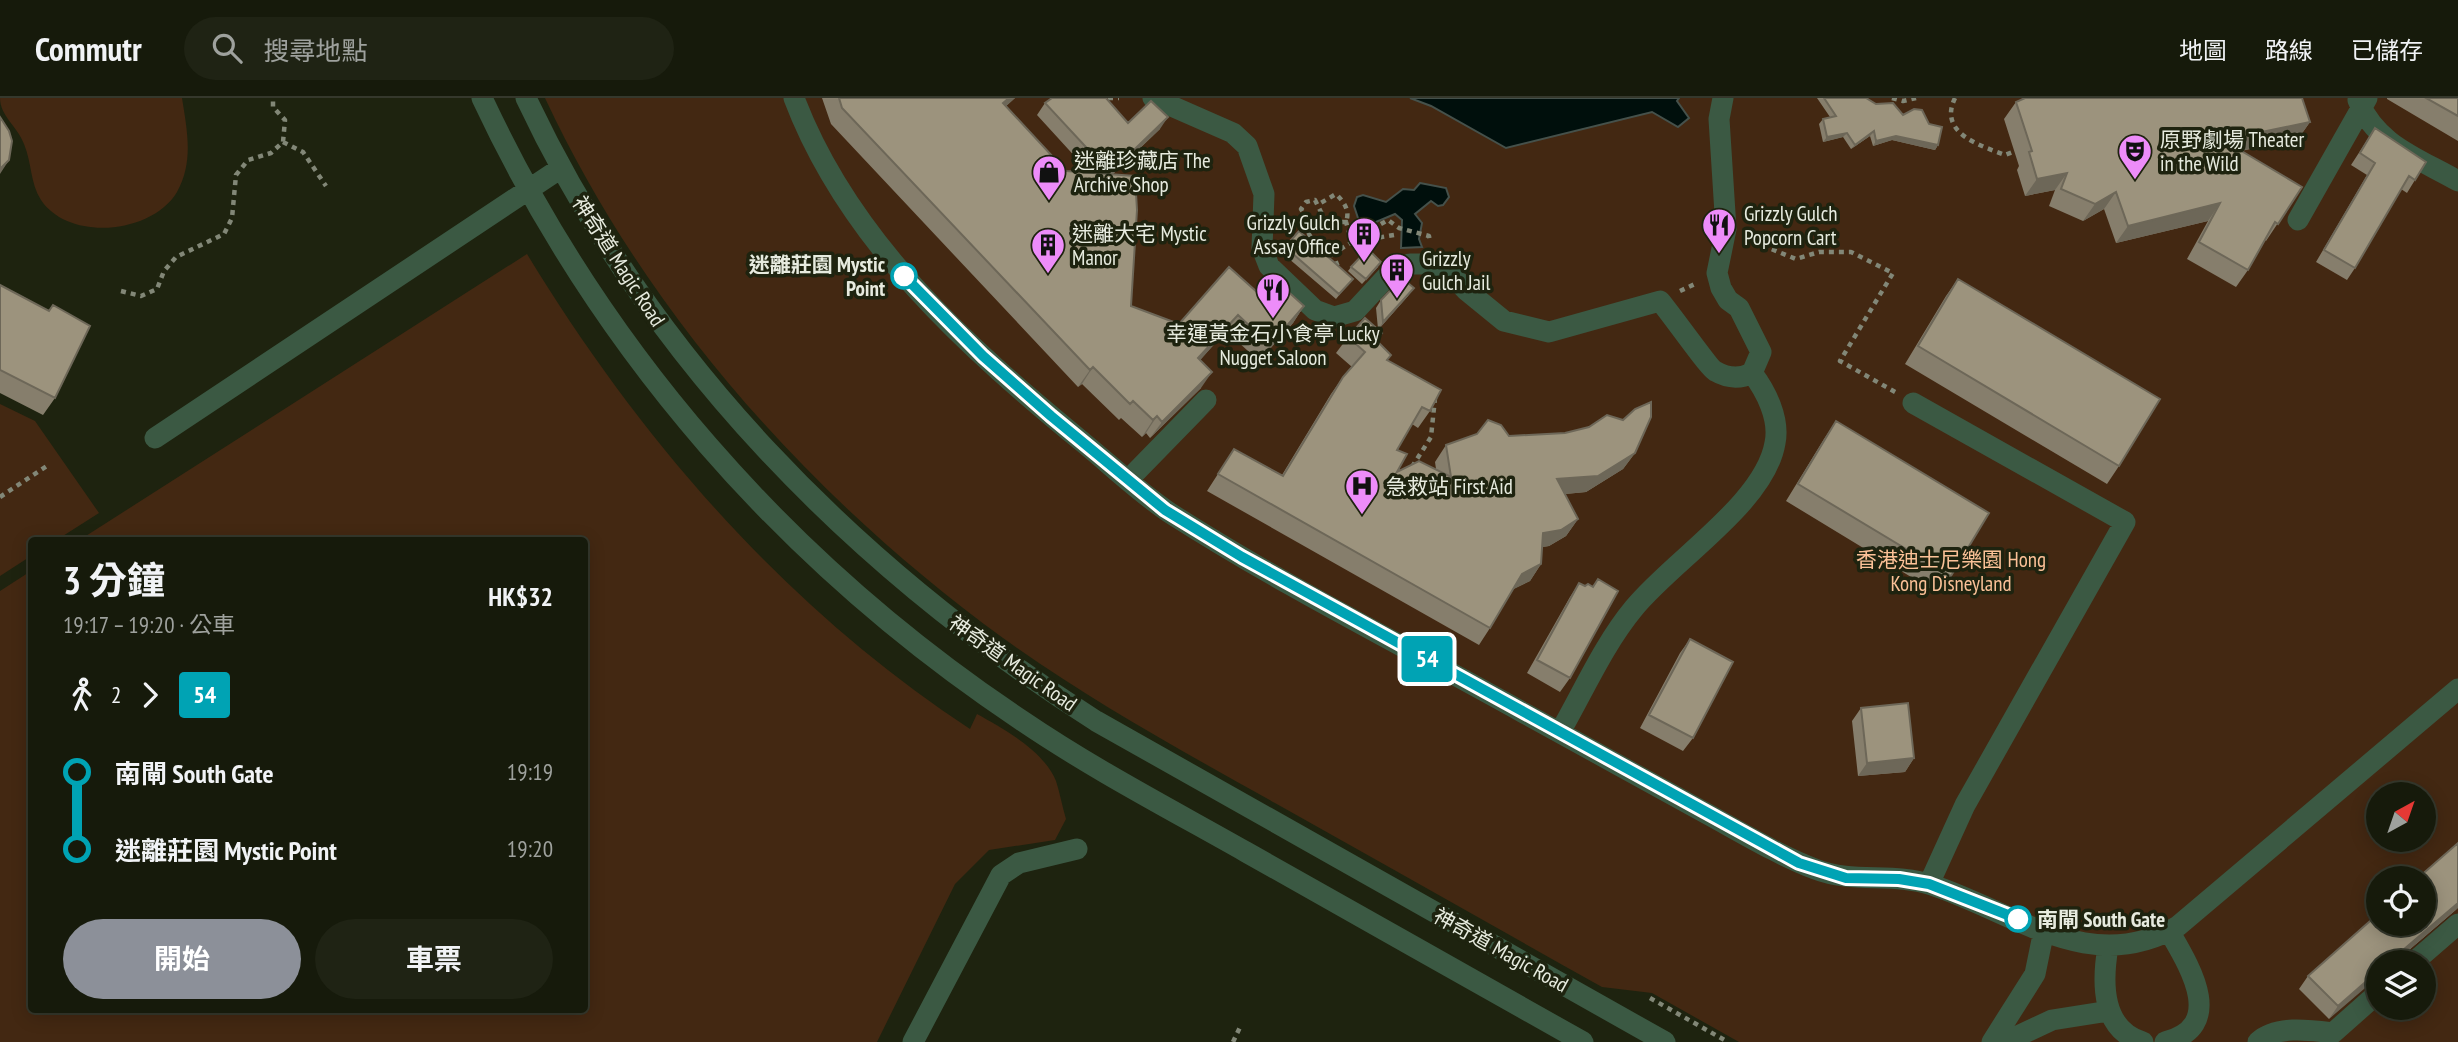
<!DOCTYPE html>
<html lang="zh-TW">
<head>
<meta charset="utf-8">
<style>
	:root { --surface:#161a0b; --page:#1f2314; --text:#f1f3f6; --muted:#9ea19d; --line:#35382c; --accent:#8c9099 }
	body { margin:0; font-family:"PT Sans Narrow","Noto Sans TC",sans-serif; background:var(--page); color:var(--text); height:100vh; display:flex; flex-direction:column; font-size:26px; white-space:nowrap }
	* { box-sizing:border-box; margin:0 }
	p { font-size:23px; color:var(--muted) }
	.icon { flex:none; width:38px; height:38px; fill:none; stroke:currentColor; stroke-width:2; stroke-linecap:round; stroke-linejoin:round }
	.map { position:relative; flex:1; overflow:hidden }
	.drawer { position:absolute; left:28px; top:439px; width:560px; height:476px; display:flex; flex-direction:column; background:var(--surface); border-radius:7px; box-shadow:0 4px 18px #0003,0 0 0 2px var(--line) }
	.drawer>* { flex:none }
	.badge { padding:0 14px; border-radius:5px; font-size:24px; line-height:46px }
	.needle { width:46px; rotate:40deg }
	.tools { position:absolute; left:2366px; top:684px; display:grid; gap:14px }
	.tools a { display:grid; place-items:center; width:70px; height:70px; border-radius:50%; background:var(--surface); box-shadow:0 4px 18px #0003,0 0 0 2px var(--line); font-size:35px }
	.map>.badge { position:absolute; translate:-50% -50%; box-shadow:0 0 0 4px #fff }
	.legs { display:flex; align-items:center; gap:10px; height:77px; padding:0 35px; font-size:23px }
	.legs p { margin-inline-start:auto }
	.overview { display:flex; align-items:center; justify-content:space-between; height:119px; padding:0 35px }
	h1 { font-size:38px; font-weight:700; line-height:52px }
	.action { display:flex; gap:14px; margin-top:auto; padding:14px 35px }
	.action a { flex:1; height:80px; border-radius:42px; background:var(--accent); color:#fff; font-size:28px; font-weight:700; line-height:80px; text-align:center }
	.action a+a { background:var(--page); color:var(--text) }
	ul { padding:0 35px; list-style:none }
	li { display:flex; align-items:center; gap:24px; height:77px; font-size:26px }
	li i { display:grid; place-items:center; width:10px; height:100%; margin:0 9px; background:currentColor }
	li i::after { content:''; width:18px; height:18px; margin:-9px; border:5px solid; border-radius:50%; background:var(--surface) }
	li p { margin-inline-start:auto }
	li:first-child i { background:linear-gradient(#0000 50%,currentColor 0) }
	li:last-child i { background:linear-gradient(currentColor 50%,#0000 0) }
	header { display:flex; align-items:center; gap:42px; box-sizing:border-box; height:98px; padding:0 35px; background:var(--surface); border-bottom:2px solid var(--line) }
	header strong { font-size:33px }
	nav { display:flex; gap:38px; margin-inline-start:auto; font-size:24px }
	.search { width:490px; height:63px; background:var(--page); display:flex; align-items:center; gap:18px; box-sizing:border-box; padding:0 24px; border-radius:38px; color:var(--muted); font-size:26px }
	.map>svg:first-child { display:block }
	.green { fill:#432812; fill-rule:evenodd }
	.water { fill:#000f0c; stroke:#45514b; stroke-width:2 }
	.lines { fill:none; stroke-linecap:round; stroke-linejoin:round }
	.path { stroke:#828777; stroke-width:4.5; stroke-dasharray:5 5; stroke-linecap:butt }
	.minor { stroke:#3b5943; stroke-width:21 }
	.wall { fill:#867e6c }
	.shaded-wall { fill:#6d6758 }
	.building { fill:#9c937d; stroke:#6d6758; stroke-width:2 }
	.line-1-casing { stroke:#fff; stroke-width:16 }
	.line-1 { stroke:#00a3b4; stroke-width:10 }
	.stop-1-dot { fill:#fff; stroke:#00a3b4; stroke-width:3.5 }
	.labels { text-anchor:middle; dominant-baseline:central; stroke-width:7; stroke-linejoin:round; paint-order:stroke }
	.poi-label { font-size:21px; fill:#e7ebdf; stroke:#1e230f; text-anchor:start }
	.street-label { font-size:21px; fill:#e7ebdf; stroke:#1e230f }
	.stop-label { font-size:21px; font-weight:bold; fill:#e7ebdf; stroke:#1e230f; text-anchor:end }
	.park-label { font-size:21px; fill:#fbc197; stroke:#1e230f }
</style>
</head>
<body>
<header>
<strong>Commutr</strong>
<div class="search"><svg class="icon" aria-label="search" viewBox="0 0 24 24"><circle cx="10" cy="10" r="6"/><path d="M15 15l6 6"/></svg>搜尋地點</div>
<nav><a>地圖</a><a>路線</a><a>已儲存</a></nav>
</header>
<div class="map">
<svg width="2458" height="944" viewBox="0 0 2458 944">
	<rect width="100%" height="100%" fill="#1e230f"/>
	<path class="green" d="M0,0h182c5,32 12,64 -5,94 -25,42 -108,50 -136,8 -11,-17 -9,-37 -17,-56 -6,-17 -24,-28 -24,-46z
		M545,0h1913v944h-719l-87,-49 -50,-6c-109,-61 -218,-123 -327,-184 -93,-52 -186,-103 -272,-165 -192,-140 -357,-324 -458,-540zM2378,696h46v46h-46zM2378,780h46v46h-46zM2378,864h46v46h-46z
		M527,156c113,186 259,354 443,475l7,-15c27,15 67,37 79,67 4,12 6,25 10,38l-11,21 -66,10 -34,34 -78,158h-877v-451l31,-20 1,439h552v-469h-506z
		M0,306l35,17 64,92 -44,28h-23l-1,15 -31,20z"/>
	<path class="water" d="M1410,0h269l-2,3 12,17 -11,9 -26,-15 -146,36 -75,-42z
		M1420,85l26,5 3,9 -6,8 -5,1 -7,-5 -16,13 7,9 -3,16 3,8 -21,1 1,-28 -7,-6 -24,10 -4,14 -11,-5 2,-15 -4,-12 3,-9 6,-2 23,7 17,-13 11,1z"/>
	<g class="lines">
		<path class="path" d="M1108,0h11
			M1892,0l11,3 13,-3
			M1955,0c-17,35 24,47 50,57l13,-5
			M283,44l20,10 23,34
			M1313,130l-12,-19 5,-7 9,-2 11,22
			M1394,137l-42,7 -6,-20 28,6 14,-8 11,8 30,8 1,6
			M1744,140l52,21 23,-7h32l42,21 -53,88 57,32
			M1315,148l-7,-14 18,-10h20c4,-11 -1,-19 -10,-28l-17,10
			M1321,154h15l16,-10
			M1332,154l6,15
			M121,193l20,5 16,-7 7,-18 12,-14 48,-23 8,-16 4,-43 12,-15 23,-7 12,-11 2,-22 -12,-13v-9
			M1680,193l17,-8
			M1412,369l19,-30 4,-39
			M0,399l47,-31
			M1650,900l78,44
			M1233,944l8,-17"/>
		<path class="minor" d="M482,0c119,254 305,466 539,622 72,49 149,89 225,132 112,63 225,127 337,190
			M526,0c123,261 328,469 570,623l569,321
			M794,0c54,143 175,251 291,346 28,23 55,49 85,69 114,73 236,134 354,200 59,33 119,65 178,98 37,20 74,43 113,58 38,15 78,3 117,16 84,28 159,92 246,41l280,-237
			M1153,0l80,35 14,13 17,48 -2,54 7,18 46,44 19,7 21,-6 38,-41 17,-6h18l20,7 18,19 38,31 45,11 111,-31c9,10 49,67 55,70 12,7 25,8 37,2l9,-21 -22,-44 -11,-8 -7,-12 -4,-15 9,-44 -7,-110 4,-21
			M2358,2c18,45 60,58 100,81
			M2298,122l69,-122
			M1913,305l212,119 -160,283 -36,79
			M155,340l406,-270
			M1128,382l78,-80
			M1560,634c23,-40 44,-88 74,-124 39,-48 131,-105 141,-165 5,-24 -9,-52 -23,-70
			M2108,849c-6,35 -7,83 35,95
			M2414,864l44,-38
			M913,944l88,-167 18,-12 58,-14
			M1992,944l43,-68 9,-44
			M2005,944l47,-22 57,-9
			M2165,944c63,-16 23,-78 4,-111
			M2258,944c18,-17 52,-12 75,-9l45,-40"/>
	</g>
	<path class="wall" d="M822,0h193l-9,8 60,65 24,2 -53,-58 8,-12 115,26 -47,45 18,132 48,18 78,-32 22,-3 25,17 -11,17 -34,38 -33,-30 -26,29 1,28 -51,50 -4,-5 -4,4 -21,-19 -2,2 -37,-36 -4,3 -247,-263z
		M1817,0h49l10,6 27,11 35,30 -3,5 -43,-10 -19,6 -3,-10 -19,13 -8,-12 -20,5 -4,-18 4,-5 7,-2z
		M2387,0h71v43l-71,-42z
		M2016,4l294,20 -12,17 -57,12 61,36 -36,54 -1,-1 -17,30 -12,17 -49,-28 21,-38 -92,22 -12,-34 -21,12 -34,-15 6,-16 -30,6 -8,-26 2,-4 -15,-47z
		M2375,30l40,52 -8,13 -6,-4 -46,79 -8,12 -31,-18 51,-87 -16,-10z
		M1285,149l64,36 -13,16 -55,-47z
		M1351,169h27l-16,17 -14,-13z
		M1958,181l161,187 -12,18 -202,-120 41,-68z
		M0,187l55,113 -12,17 -43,-22z
		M1408,198l-30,34 -1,11 10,20 43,50 -12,17 -6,-4 -15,26v22l39,-3 -1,-7 11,-17 63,-9 126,17 -12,16 -37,23 -21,2 13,25 -12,17 -17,10 -7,1 -1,17 -11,17 -17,8 -23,39 -11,17 -272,-154 27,-42 48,26 49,-81 12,-17 9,-10 -16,-14 12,-16 30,-8 -2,-21 5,-8z
		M1836,323l115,155 -12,18 -153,-93 38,-62z
		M1598,481l-28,99 -10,14 -33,-19 43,-76 9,-14 6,3 7,1z
		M1690,541l3,99 -10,13 -43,-23 40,-75z
		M1861,610l53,50 -9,14 -47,4 -6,-55z
		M2458,810l-63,54h-17l-49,57 -30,-30 9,-13z"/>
	<path class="shaded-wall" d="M1009,0h6l-23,21 11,-16z
		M1168,19l-8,12 -59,56 9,-12z
		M2310,24l-12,17 -87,18 12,-17z
		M1874,33l-4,5 -19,13 4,-4z
		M1847,35l-4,4 -20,5 4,-5z
		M1896,38l42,9 -3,5 -43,-10 -19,6 3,-5z
		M9,62l-9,14v-5z
		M2067,75l-12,17 -30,6 12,-17z
		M2116,94l-12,17 -21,12 12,-17z
		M2220,105l-12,18 -92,22 12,-17z
		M1414,190l-6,8 -30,34 5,-8z
		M1304,208l-11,17 -34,38 11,-16z
		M1238,217l-12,16 -39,44 11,-17z
		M1093,269l-11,17 -4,3 12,-17z
		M1212,274l-11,16 -51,50 12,-16z
		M1157,318l-11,17 -4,4 11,-17z
		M1635,355l-12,16 -37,23 -41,4 12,-17z
		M1578,421l-12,17 -17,10 -18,3 12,-16z
		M1541,466l-11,17 -20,10 12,-17z
		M1914,660l-9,14 -47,4 9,-13z
		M2458,805v5l-63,54h-6z
		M2378,873v6l-49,42 9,-13z"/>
	<path class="building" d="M839,0h170l-6,5 63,68 69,5 2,34 -6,96 48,18 50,-57 28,25 12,-13 10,10 4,-2 21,19 -34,39 -32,-30 -40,43 14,14 -50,50 -5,-6 -4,4 -20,-19 -3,3 -37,-37 -3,3 -248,-262z
		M1052,0h54l22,25 23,-22 17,16 -58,56 -65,-70z
		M1824,0h42l10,6 17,-1 10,12 11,-6 8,1 7,14 13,3 -4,18 -42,-9 -20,5 -2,-10 -19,14 -8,-12 -20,4 -4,-18 13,-3z
		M2025,0h277l8,24 -87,18 79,47 -24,37 -3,-2 -27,48 -49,-28 21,-39 -92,23 -12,-34 -21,12 -34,-15 6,-16 -30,6 -8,-27 3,-1 -16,-49z
		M2426,0h32v18z
		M0,19l9,14 3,10 -3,19 -9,9z
		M2375,30l51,34 -11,18 -6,-4 -54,92 -31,-18 51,-87 -15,-10z
		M1299,133l54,48 -14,15 -54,-47z
		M1368,151l13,13 -15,17 -15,-12z
		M1402,180l12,10 -31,34 -2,-22z
		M1958,181l202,120 -41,67 -201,-120z
		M0,187l49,26 4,-6 37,21 -35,72 -55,-28z
		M1365,220l17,15 -6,7 15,15 -4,5 54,30 -11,21 -8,-4 -25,43 10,4 -10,18 22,-11 32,16 -5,-32 31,-11 11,-14 13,5 8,11 56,-3 24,-6 18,-12 16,5 12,-11 16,-7v15l-16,36 -37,23 -41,3 21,40 -17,11 -18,3 -2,31 -19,10 -32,54 -272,-154 16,-25 49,27 60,-99 22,-25 -17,-15z
		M1836,323l153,92 -38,63 -153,-92z
		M1598,481l20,12 -48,87 -33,-18 42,-77 6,3 3,-2 5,3z
		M1690,541l43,23 -40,76 -44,-23z
		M1908,605l6,55 -47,5 -6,-55z
		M2458,745v60l-69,59h-11v9l-40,35 -30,-30 70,-62v10h46v-46h-6z"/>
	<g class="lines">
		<g class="line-1-casing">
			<path id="line-1" d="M904,178l79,80 68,60 114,94 77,47 557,306 47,15 53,1 30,5 89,35"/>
		</g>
		<use href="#line-1" class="line-1"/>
	</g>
	<defs>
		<g id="theatre-pin" transform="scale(1.75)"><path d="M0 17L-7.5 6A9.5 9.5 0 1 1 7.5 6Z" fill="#ed8cf9" stroke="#1e230f"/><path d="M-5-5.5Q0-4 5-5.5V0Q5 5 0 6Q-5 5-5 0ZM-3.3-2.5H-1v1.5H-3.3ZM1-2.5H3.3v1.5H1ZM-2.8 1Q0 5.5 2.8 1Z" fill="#111"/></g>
		<g id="shop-pin" transform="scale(1.75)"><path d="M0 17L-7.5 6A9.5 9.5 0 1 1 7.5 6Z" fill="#ed8cf9" stroke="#1e230f"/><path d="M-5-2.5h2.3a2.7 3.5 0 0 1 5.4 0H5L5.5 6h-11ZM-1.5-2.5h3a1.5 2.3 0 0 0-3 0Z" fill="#111"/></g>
		<g id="restaurant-pin" transform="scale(1.75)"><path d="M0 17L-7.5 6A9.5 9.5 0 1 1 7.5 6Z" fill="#ed8cf9" stroke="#1e230f"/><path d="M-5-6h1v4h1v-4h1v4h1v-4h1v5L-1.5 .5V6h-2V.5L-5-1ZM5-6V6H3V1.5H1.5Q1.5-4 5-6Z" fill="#111"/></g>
		<g id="building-pin" transform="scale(1.75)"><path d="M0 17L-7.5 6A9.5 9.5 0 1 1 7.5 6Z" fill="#ed8cf9" stroke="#1e230f"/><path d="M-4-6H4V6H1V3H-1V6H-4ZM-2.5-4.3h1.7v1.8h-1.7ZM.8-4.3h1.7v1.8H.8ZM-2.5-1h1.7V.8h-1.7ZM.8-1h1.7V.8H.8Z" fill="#111"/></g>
		<g id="hospital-pin" transform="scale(1.75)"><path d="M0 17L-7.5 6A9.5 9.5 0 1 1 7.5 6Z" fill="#ed8cf9" stroke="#1e230f"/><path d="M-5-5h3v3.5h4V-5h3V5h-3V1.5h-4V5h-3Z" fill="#111"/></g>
	</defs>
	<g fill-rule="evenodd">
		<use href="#theatre-pin" x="2135" y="53"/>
		<use href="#shop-pin" x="1049" y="74"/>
		<use href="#restaurant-pin" x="1719" y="127"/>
		<use href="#building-pin" x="1364" y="136"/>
		<use href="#building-pin" x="1048" y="147"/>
		<use href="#building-pin" x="1397" y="172"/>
		<use href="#restaurant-pin" x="1273" y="192"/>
		<use href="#hospital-pin" x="1362" y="388"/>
	</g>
	<g class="stop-1-dot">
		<circle cx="904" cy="178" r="12"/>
		<circle cx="2018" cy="821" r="12"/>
	</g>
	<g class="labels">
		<g class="poi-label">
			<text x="2160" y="41">原野劇場 Theater<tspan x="2160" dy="24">in the Wild</tspan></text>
			<text x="1074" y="62">迷離珍藏店 The<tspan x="1074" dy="24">Archive Shop</tspan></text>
			<text x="1744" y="115">Grizzly Gulch<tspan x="1744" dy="24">Popcorn Cart</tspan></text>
			<text x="1340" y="124" text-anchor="end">Grizzly Gulch<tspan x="1340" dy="24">Assay Office</tspan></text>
			<text x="1072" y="135">迷離大宅 Mystic<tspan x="1072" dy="24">Manor</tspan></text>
			<text x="1422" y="160">Grizzly<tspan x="1422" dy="24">Gulch Jail</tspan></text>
			<text x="1273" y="235" text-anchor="middle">幸運黃金石小食亭 Lucky<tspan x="1273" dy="24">Nugget Saloon</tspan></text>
			<text x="1386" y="388">急救站 First Aid</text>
		</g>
		<g class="street-label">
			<text transform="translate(619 163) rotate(57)">神奇道 Magic Road</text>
			<text transform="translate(1013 565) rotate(35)">神奇道 Magic Road</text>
			<text transform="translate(1501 852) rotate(29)">神奇道 Magic Road</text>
		</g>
		<g class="stop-label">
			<text x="885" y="166">迷離莊園 Mystic<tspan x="885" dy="24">Point</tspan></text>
			<text x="2037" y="821" text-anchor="start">南閘 South Gate</text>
		</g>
		<g class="park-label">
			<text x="1951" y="461">香港迪士尼樂園 Hong<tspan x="1951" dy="24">Kong Disneyland</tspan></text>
		</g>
	</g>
</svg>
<div class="tools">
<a><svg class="needle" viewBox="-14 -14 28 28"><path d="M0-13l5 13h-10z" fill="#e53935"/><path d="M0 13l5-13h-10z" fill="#9ea19d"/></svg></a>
<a><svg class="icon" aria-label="locate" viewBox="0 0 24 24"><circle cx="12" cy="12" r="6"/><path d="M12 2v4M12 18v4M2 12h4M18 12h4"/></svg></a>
<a><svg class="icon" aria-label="layers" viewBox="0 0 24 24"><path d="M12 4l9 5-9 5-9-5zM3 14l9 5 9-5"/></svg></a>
</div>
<b class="badge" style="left:1427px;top:561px;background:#00a3b4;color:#fff">54</b>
<section class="drawer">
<div class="overview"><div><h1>3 分鐘</h1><p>19:17 – 19:20 · 公車</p></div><b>HK$32</b></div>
<div class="legs"><svg class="icon" aria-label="walk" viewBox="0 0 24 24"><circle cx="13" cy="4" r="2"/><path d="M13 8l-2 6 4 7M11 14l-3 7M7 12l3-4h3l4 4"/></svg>2<svg class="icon" aria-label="forward" viewBox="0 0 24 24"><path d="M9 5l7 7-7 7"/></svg><b class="badge" style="background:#00a3b4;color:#fff">54</b></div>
<ul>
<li><i style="color:#00a3b4"></i><b>南閘 South Gate</b><p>19:19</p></li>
<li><i style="color:#00a3b4"></i><b>迷離莊園 Mystic Point</b><p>19:20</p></li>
</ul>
<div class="action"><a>開始</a><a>車票</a></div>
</section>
</div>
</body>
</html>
